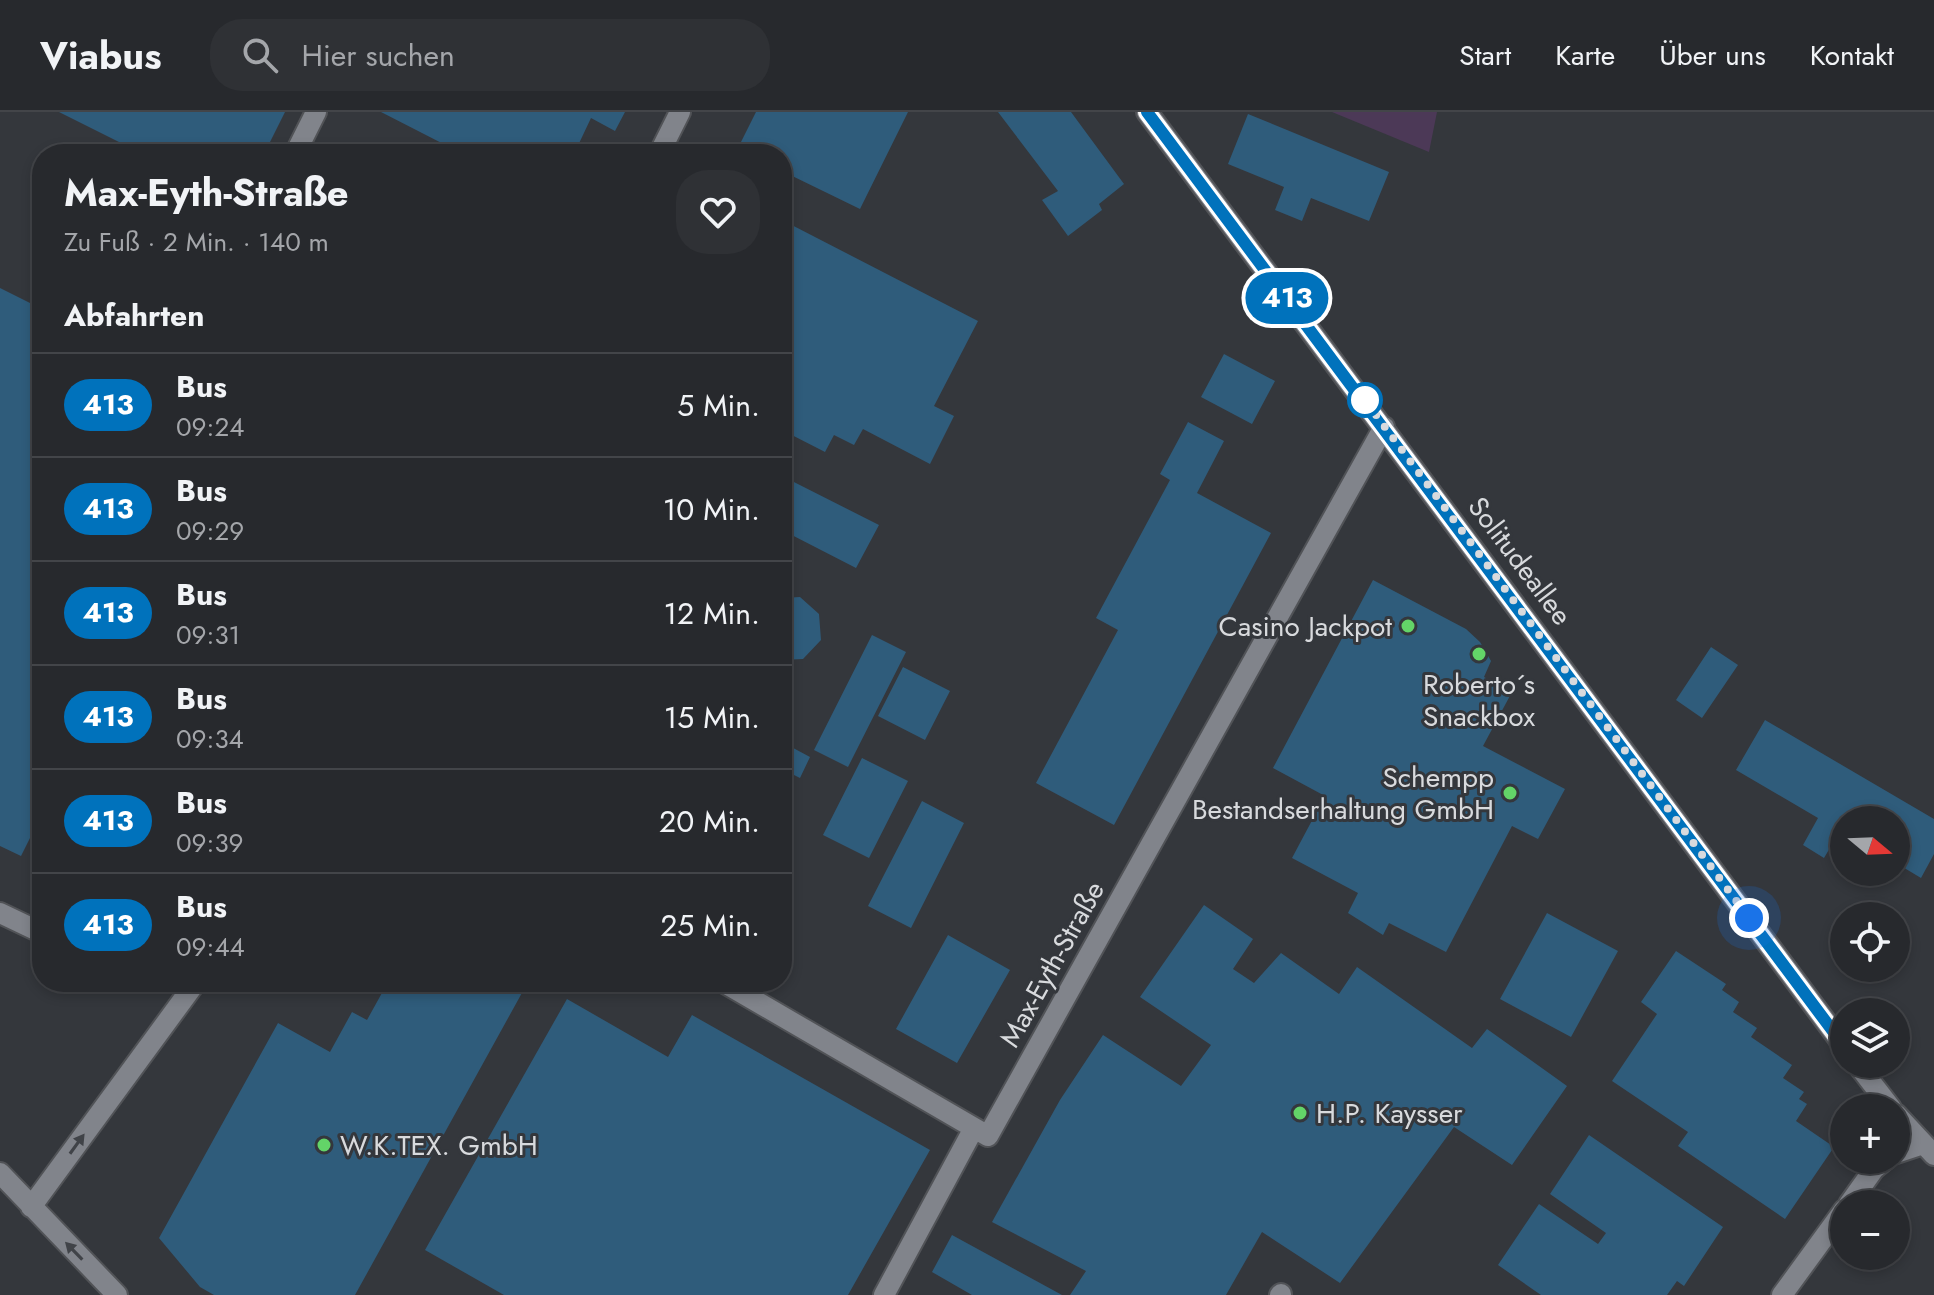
<!DOCTYPE html>
<html lang="de">
<head>
<meta charset="utf-8">
<style>
	:root { --surface:#27292d; --page:#2f3135; --text:#f1f3f6; --muted:#a4a6aa; --line:#434549 }
	body { margin:0; font-family:Jost,sans-serif; background:var(--page); color:var(--text); height:100vh; display:flex; flex-direction:column; font-size:30px; white-space:nowrap }
	* { box-sizing:border-box; margin:0 }
	p { font-size:26px; color:var(--muted) }
	.icon { flex:none; width:44px; height:44px; fill:none; stroke:currentColor; stroke-width:2; stroke-linecap:round; stroke-linejoin:round }
	.map { position:relative; flex:1; overflow:hidden }
	.panel { position:absolute; left:32px; top:32px; width:760px; height:848px; display:flex; flex-direction:column; background:var(--surface); border-radius:32px; box-shadow:0 4px 12px #0003,0 0 0 2px var(--line) }
	.panel>* { flex:none }
	.badge { padding:0 16px; border-radius:26px; font-size:28px; line-height:52px }
	.needle { width:52px; rotate:109deg }
	.buttons { position:absolute; left:1830px; top:694px; display:grid; gap:16px }
	.buttons a { display:grid; place-items:center; width:80px; height:80px; border-radius:50%; background:var(--surface); box-shadow:0 4px 12px #0003,0 0 0 2px var(--line); font-size:40px }
	.you { position:absolute; width:40px; height:40px; margin:-20px; border:6px solid #fff; border-radius:50%; background:#1a73e8; box-shadow:0 0 0 12px #1a73e833 }
	.map>.badge { position:absolute; translate:-50% -50%; box-shadow:0 0 0 4px #fff }
	h2 { padding:0 32px; font-size:30px; line-height:72px }
	.round { display:grid; place-items:center; flex:none; width:84px; height:84px; border-radius:32px; background:var(--page) }
	.summary { display:flex; align-items:center; justify-content:space-between; height:136px; padding:0 32px }
	h1 { font-size:38px; font-weight:700; line-height:60px }
	ul { padding:0; list-style:none }
	li { display:flex; align-items:center; gap:24px; height:104px; padding:0 32px; border-top:2px solid var(--line) }
	li div { flex:1 }
	li b { display:block; font-size:30px }
	li em { font-style:normal }
	li .badge { min-width:88px; font-weight:700; text-align:center }
	header { display:flex; align-items:center; gap:48px; box-sizing:border-box; height:112px; padding:0 40px; background:var(--surface); border-bottom:2px solid var(--line) }
	header strong { font-size:38px }
	nav { display:flex; gap:44px; margin-inline-start:auto; font-size:28px }
	.search { width:560px; height:72px; background:var(--page); display:flex; align-items:center; gap:20px; box-sizing:border-box; padding:0 28px; border-radius:32px; color:var(--muted); font-size:30px }
	.map>svg:first-child { display:block }
	.green { fill:#4c3957 }
	.building { fill:#2f5c7b }
	.lines { fill:none; stroke-linecap:round; stroke-linejoin:round }
	.minor-casing { stroke:#515357; stroke-width:24 }
	.minor { stroke:#81848b; stroke-width:20 }
	.oneway { fill:#404348 }
	.line-casing { stroke:#fff; stroke-width:18 }
	.line { stroke:#0072bc; stroke-width:12 }
	.walk { stroke:#d8dadd; stroke-width:8; stroke-dasharray:0 14.4 }
	.stop-dot { fill:#fff; stroke:#0072bc; stroke-width:4 }
	.poi-dot { fill:#63d468; stroke:#34373c; stroke-width:3 }
	.labels { text-anchor:middle; dominant-baseline:central; stroke-width:6; stroke-linejoin:round; paint-order:stroke }
	.street-label { font-size:28px; fill:#d8dadd; stroke:#34373c }
	.poi-label { font-size:28px; fill:#d8dadd; stroke:#34373c; text-anchor:end }
</style>
</head>
<body>
<header>
<strong>Viabus</strong>
<div class="search"><svg class="icon" aria-label="search" viewBox="0 0 24 24"><circle cx="10" cy="10" r="6"/><path d="M15 15l6 6"/></svg>Hier suchen</div>
<nav><a>Start</a><a>Karte</a><a>Über uns</a><a>Kontakt</a></nav>
</header>
<div class="map">
<svg width="1934" height="1183" viewBox="0 0 1934 1183">
	<rect width="100%" height="100%" fill="#34373c"/>
	<path class="green" d="M1332,0h105l-8,40z"/>
	<path class="building" d="M59,0h226l-21,42h-121z
		M381,0h244l-10,19 -24,-13 -17,36h-111z
		M756,0h152l-48,97 -78,-38v-17h-33l-11,-6z
		M998,0h73l53,72 -25,20 3,6 -34,26 -26,-36 16,-9z
		M1248,2l141,58 -20,49 -58,-23 -9,23 -27,-11 9,-23 -56,-23z
		M782,108l196,101 -44,85 20,10 -24,48 -67,-35 -9,16 -20,-10 -9,17 -43,-22z
		M0,176l42,21v505l-21,42 -21,-10z
		M1224,242l51,27 -23,43 -51,-27z
		M1188,310l36,19 -27,52 74,40 -157,292 -78,-42 82,-153 -22,-12 74,-138 -10,-6z
		M782,364l97,49 -23,43 -74,-38z
		M1373,468l93,49 14,13 11,19 -7,16 28,15 -29,54 82,43 -27,50 -26,-13 -66,126 -57,-29 -6,12 -35,-22 10,-20 -66,-35 33,-62 -52,-28z
		M800,485l19,17 2,26 -18,19 -21,1v-62z
		M872,523l34,17 -58,115 -34,-17z
		M1711,535l27,18 -36,53 -26,-18z
		M903,555l47,24 -25,49 -47,-24z
		M1765,608l169,99v35l-13,24 -25,-15v-43h-52v13l-4,-2 -16,27 -21,-13 15,-27 -82,-48z
		M782,630l28,15 -10,21 -18,-9z
		M862,646l46,23 -39,77 -46,-23z
		M922,689l42,22 -53,105 -43,-22z
		M1204,793l49,34 -20,30 21,14 27,-30 58,41 18,-27 115,81 15,-19 80,57 -55,79 -58,-38 -114,156 -78,-51 -36,63h-156l16,-24 -94,-49 68,-122 43,-65 78,51 30,-41 -71,-48z
		M1547,801l71,38 -47,86 -71,-38z
		M948,823l62,35 -53,93 -61,-34z
		M1676,839l50,33 -4,6 17,12 -6,10 24,16 -6,9 41,28 -9,13 21,14 -5,7 8,5 -11,17 38,26 -49,72 -107,-73 10,-14 -76,-51 45,-67 -16,-12z
		M388,870h140l-173,313h-141l-14,-8 -41,-49 119,-215 52,29 22,-40 15,8z
		M567,887l101,58 24,-42 238,135 -82,145h-344l-79,-45z
		M1589,1023l134,92 -39,59 -7,-5 -10,14h-126l-43,-30 41,-61 59,40 8,-11 -56,-39z
		M952,1123l110,60h-90l-40,-23z"/>
	<g class="lines">
		<g class="minor-casing">
			<path id="minor" d="M1147,0l697,934
				M295,42l21,-42
				M659,42l21,-42
				M0,801l42,20
				M723,870l265,154 396,-709
				M1857,952l34,44
				M1896,1002l38,41
				M1896,1041l27,-9
				M0,1061l117,122
				M1849,1092l25,-35 11,-9
				M31,1095l165,-225
				M884,1183l90,-167
				M1280,1183l1,-1
				M1782,1183l62,-85"/>
		</g>
		<use href="#minor" class="minor"/>
	</g>
	<defs><path id="oneway-solid" d="M-6-.8H1V-3.2L6.5 0L1 3.2V.8H-6Z" transform="scale(2)"/></defs>
	<g class="oneway">
		<use href="#oneway-solid" transform="translate(77 1032) rotate(-54)"/>
		<use href="#oneway-solid" transform="translate(74 1139) rotate(-134)"/>
	</g>
	<g class="lines">
		<g class="line-casing">
			<path id="line" d="M1147,0l697,934"/>
		</g>
		<use href="#line" class="line"/>
		<path class="walk" d="M1365,288l-3,-4 387,522"/>
	</g>
	<circle class="stop-dot" cx="1365" cy="288" r="16"/>
	<g class="poi-dot">
		<circle cx="1408" cy="514" r="8"/>
		<circle cx="1479" cy="542" r="8"/>
		<circle cx="1510" cy="681" r="8"/>
		<circle cx="1300" cy="1001" r="8"/>
		<circle cx="324" cy="1033" r="8"/>
	</g>
	<g class="labels">
		<g class="street-label">
			<text transform="translate(1520 449) rotate(53)">Solitudeallee</text>
			<text transform="translate(1052 852) rotate(-61)">Max-Eyth-Straße</text>
		</g>
		<g class="poi-label">
			<text x="1392" y="514">Casino Jackpot</text>
			<text x="1479" y="572" text-anchor="middle">Roberto´s<tspan x="1479" dy="32">Snackbox</tspan></text>
			<text x="1494" y="665">Schempp<tspan x="1494" dy="32">Bestandserhaltung GmbH</tspan></text>
			<text x="1316" y="1001" text-anchor="start">H.P. Kaysser</text>
			<text x="340" y="1033" text-anchor="start">W.K.TEX. GmbH</text>
		</g>
	</g>
</svg>
<div class="buttons">
<a><svg class="needle" viewBox="-14 -14 28 28"><path d="M0-13l5 13h-10z" fill="#e53935"/><path d="M0 13l5-13h-10z" fill="#a4a6aa"/></svg></a>
<a><svg class="icon" aria-label="locate" viewBox="0 0 24 24"><circle cx="12" cy="12" r="6"/><path d="M12 2v4M12 18v4M2 12h4M18 12h4"/></svg></a>
<a><svg class="icon" aria-label="layers" viewBox="0 0 24 24"><path d="M12 4l9 5-9 5-9-5zM3 14l9 5 9-5"/></svg></a>
<a>+</a>
<a>−</a>
</div>
<div class="you" style="left:1749px;top:806px"></div>
<b class="badge" style="left:1287px;top:186px;background:#0072bc;color:#fff">413</b>
<section class="panel">
<div class="summary"><div><h1>Max-Eyth-Straße</h1><p>Zu Fuß · 2 Min. · 140 m</p></div><a class="round"><svg class="icon" aria-label="heart" viewBox="0 0 24 24"><path d="M12 20l-8-8c-3-5 5-10 8-4 3-6 11-1 8 4z"/></svg></a></div>
<h2>Abfahrten</h2>
<ul>
<li><span class="badge" style="background:#0072bc;color:#fff">413</span><div><b>Bus</b><p>09:24</p></div><em>5 Min.</em></li>
<li><span class="badge" style="background:#0072bc;color:#fff">413</span><div><b>Bus</b><p>09:29</p></div><em>10 Min.</em></li>
<li><span class="badge" style="background:#0072bc;color:#fff">413</span><div><b>Bus</b><p>09:31</p></div><em>12 Min.</em></li>
<li><span class="badge" style="background:#0072bc;color:#fff">413</span><div><b>Bus</b><p>09:34</p></div><em>15 Min.</em></li>
<li><span class="badge" style="background:#0072bc;color:#fff">413</span><div><b>Bus</b><p>09:39</p></div><em>20 Min.</em></li>
<li><span class="badge" style="background:#0072bc;color:#fff">413</span><div><b>Bus</b><p>09:44</p></div><em>25 Min.</em></li>
</ul>
</section>
</div>
</body>
</html>
